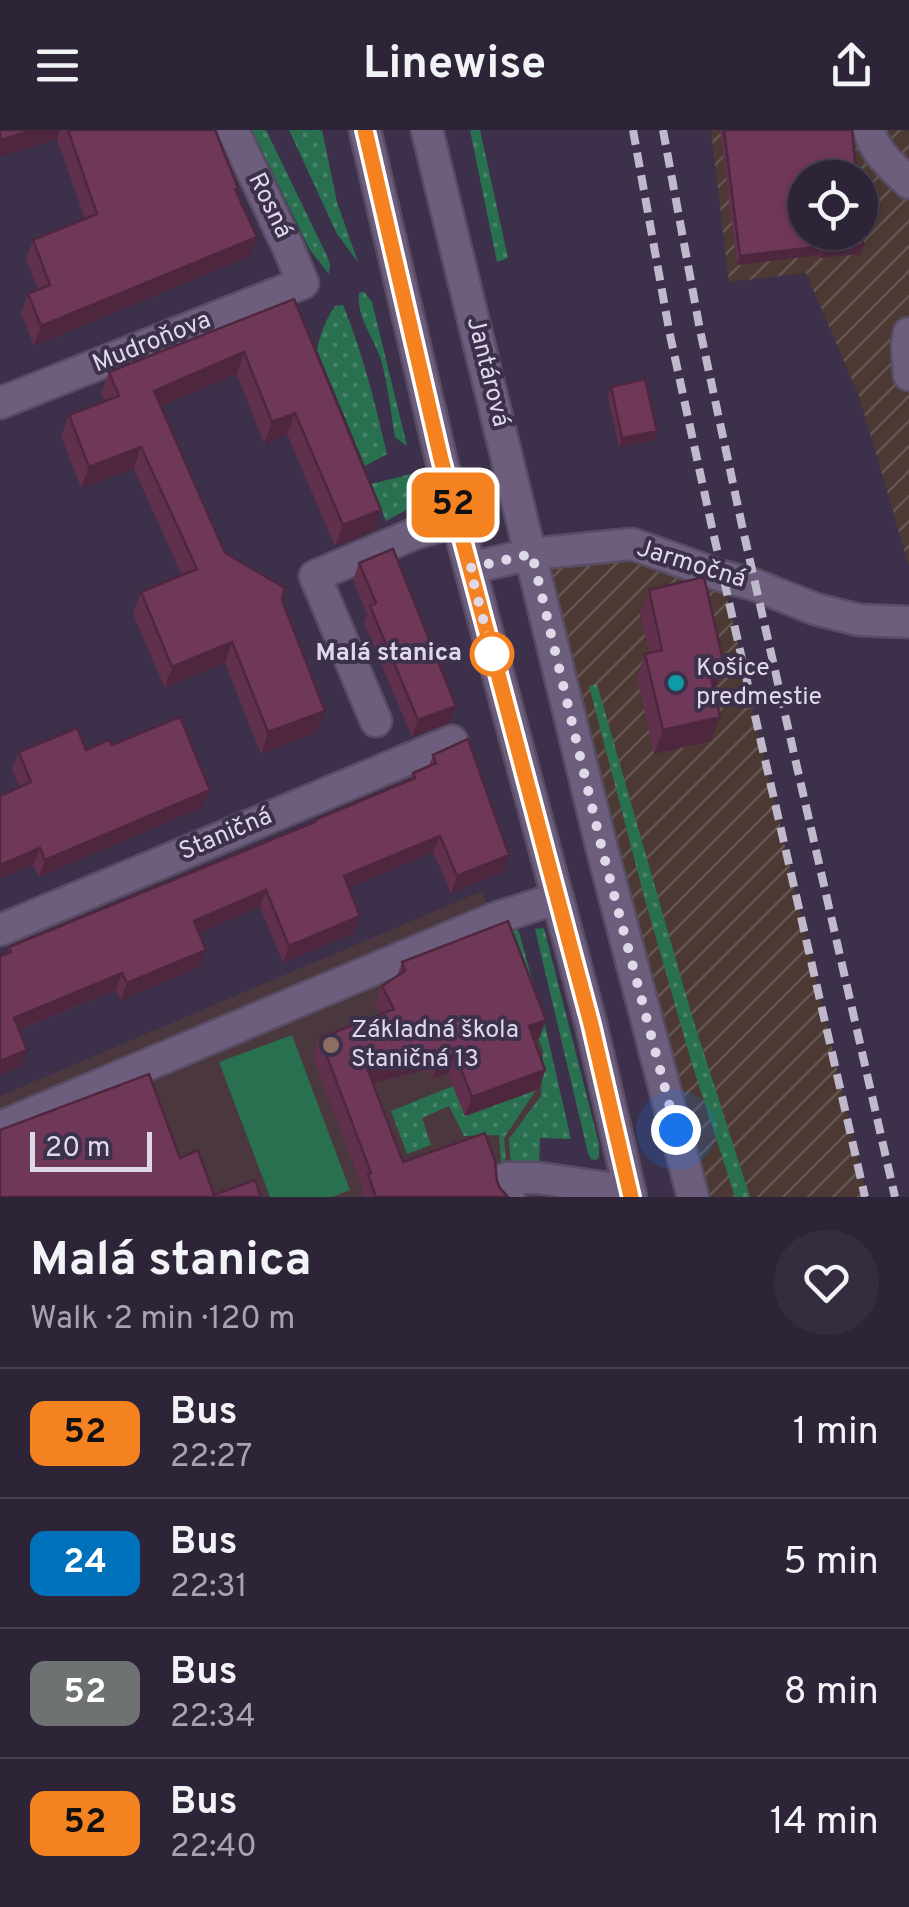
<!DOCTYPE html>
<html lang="en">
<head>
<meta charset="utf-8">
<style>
	:root { --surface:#2d2438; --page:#352c40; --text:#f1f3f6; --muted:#a7a4ae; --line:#484153 }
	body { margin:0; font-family:Overpass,sans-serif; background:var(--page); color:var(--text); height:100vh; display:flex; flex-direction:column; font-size:38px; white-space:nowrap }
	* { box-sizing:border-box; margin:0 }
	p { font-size:32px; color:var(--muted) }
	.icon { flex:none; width:55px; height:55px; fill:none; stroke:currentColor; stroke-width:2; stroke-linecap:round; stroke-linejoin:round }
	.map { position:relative; height:1067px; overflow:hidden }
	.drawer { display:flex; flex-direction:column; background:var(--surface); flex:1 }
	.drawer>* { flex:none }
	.badge { padding:0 20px; border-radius:15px; font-size:35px; line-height:65px }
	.tools { position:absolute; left:788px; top:30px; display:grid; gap:20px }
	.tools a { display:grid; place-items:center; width:90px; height:90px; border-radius:50%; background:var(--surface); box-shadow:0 2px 8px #0004,0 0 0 2px var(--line); font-size:50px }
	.scale { position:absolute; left:30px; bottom:25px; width:122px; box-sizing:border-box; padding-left:10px; border:5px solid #dfd8e9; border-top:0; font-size:28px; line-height:35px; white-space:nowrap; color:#dfd8e9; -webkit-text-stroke:8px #3c304b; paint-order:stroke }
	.you { position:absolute; width:50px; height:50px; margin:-25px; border:8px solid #fff; border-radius:50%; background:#1a73e8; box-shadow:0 0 0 15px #1a73e833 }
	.map>.badge { position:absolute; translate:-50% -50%; box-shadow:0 0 0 5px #fff }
	.round { display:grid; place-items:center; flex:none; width:105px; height:105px; border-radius:52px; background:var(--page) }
	.headline { display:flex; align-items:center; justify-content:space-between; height:170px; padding:0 30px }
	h1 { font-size:48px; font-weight:700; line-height:75px }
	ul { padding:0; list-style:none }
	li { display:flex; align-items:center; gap:30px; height:130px; padding:0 30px; border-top:2px solid var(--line) }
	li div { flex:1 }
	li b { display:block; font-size:38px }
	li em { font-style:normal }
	li .badge { min-width:110px; font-weight:700; text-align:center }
	header { display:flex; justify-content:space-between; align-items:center; height:130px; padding:0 30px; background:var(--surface); font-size:45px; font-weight:700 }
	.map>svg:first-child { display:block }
	.industrial { fill:url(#industrial-furrows); fill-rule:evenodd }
	.education { fill:#4b383f }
	.grass { fill:url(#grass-dots) }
	.pitch { fill:#297050 }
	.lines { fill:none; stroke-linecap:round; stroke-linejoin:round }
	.minor-casing { stroke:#584d64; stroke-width:35 }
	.minor { stroke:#6c5e7c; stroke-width:30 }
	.rail { stroke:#c0b8cb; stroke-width:8; stroke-dasharray:15 8; stroke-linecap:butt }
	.wall { fill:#60304c }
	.shaded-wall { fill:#4e273e }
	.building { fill:#703858; stroke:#4e273e; stroke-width:2.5 }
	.line-casing { stroke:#fff; stroke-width:22 }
	.line { stroke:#f58220; stroke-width:15 }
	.walk { stroke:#dfd8e9; stroke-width:10; stroke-dasharray:0 18 }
	.stop-dot { fill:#fff; stroke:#f58220; stroke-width:5 }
	.culture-dot { fill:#0f9aa8; stroke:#3c304b; stroke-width:4 }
	.education-dot { fill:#8d6e63; stroke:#3c304b; stroke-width:4 }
	.labels { text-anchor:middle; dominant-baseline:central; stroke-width:8; stroke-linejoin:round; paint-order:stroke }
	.street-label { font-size:25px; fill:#dfd8e9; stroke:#3c304b }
	.stop-label { font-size:25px; font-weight:bold; fill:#dfd8e9; stroke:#3c304b; text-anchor:end }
	.poi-label { font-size:25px; fill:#dfd8e9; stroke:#3c304b; text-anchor:start }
</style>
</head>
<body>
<header><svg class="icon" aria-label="menu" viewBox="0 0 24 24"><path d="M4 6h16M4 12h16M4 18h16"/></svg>Linewise<svg class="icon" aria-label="share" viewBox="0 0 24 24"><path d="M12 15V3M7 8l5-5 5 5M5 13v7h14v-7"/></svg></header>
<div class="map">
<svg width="909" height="1067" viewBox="0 0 909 1067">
	<defs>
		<pattern id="industrial-furrows" width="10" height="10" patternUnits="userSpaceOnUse" patternTransform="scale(2.5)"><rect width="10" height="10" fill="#4c3933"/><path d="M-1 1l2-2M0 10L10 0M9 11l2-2" fill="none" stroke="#655551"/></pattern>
		<pattern id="grass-dots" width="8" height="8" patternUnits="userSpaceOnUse" patternTransform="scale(2.5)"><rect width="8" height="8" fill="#297050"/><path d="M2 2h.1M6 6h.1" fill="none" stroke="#488469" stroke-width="1.8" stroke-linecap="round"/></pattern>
	</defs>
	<rect width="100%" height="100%" fill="#3c304b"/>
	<path class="industrial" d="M711,0h198v436l-50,-170 -53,-123 -77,9zM805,48h55v54h-55z
		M632,414l90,32 145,621h-174l-161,-643z"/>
	<path class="education" d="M482,761l61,160 -6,146h-537v-101z"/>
	<path class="grass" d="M252,0h14l61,126 3,8 -1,10 -19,-24z
		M289,0h33l15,72 21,60 -21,-28z
		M470,0h10l28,128 -11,4z
		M364,162l8,10 35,144 -12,-9c-4,-24 -7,-50 -13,-74 -6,-23 -26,-45 -23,-70z
		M343,175c20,48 32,99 44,149l-22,12 -48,-116c3,-16 9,-31 18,-44z
		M411,344l6,30 -31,17 -15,-37z
		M597,554l95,332 58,181h-15l-43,-133 -48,-168 -55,-210z
		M510,794l5,1 4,7 27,98 25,109 -31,-1 -1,31 -28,-5 -2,-25 32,-43 2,-45 -26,-67z
		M544,798l55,216v13l-3,3 -5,-1 -3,-6 -53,-224z
		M453,956l12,30 71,-26 -32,48 2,25h-5l-2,-28 -35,1 -15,-30 -27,12 9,27 -24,9 -16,-43z"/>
	<path class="pitch" d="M292,905l58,155 -18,7h-62l-51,-135z"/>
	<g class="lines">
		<g class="minor-casing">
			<path id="minor" d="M365,0l76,329 150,565 40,173
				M427,0l175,719 91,348
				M869,0c5,22 24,37 40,53
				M909,203l-2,12 2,30
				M0,273l303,-120 -15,-36 -55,-117
				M470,438l62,-14 100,-10 90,32 33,9 60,24 44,11 50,2
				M376,591l-61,-145 101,-43 42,-12
				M0,800l452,-189
				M0,997l493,-208 65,-21
				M509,1067l-2,-19h31l91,13"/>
		</g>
		<use href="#minor" class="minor"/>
		<path class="rail" d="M633,0l37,205 43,197 152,665
			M663,0l37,200 43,200 152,667"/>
	</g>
	<path class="wall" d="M0,0h215l22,62 13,64 -216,90 -13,-33 7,-19 10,-4 -12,-31 7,-19 52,-21 -28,-80z
		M720,0h132l8,124 -40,4v-3l-83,10z
		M294,169l87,211 -8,21 -38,15 -48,-112 -23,10 -27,-70 -76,32 64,147 57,47 35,132 -56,22 -36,-91 -60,25 -32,-74 8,-22 41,-17 -48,-106 -53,19 -20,-52 8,-21 36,-13 -4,-9 8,-21z
		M611,257l43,53 -35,7 -11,-51z
		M359,433l91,160 -38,14 -48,-114 3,-9 -14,-34z
		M649,460l66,99h-2l-2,52 -57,13 -17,-77 8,-23 4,-1 -9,-39z
		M112,615l98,45 -7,17 -164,70 -6,-12 -13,-78 -8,-18 7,-17 67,-2z
		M433,625l76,100 -6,17 -52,21 -18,-41 -84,36 5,45 -71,30 -23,-56 -61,26 1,34 -79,33 -5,-10 -97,40 2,37 -21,8v-119l7,-3 2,-6 305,-124 1,-3 95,-40 3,-7 16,-7z
		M402,832l137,77 -5,2 11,29 -6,19 -74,27 -17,-43 -16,6 -4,-10 -55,14 30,79 94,19 3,7 8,9h-145l-1,-4 1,-4 -50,-132 7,-19 60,-24 -5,-10 7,-18 15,-9z"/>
	<path class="shaded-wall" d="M32,0h28l-3,9 -57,18v-17z
		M257,107l-7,19 -216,90 7,-20z
		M863,115l-3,9 -40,4 4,-9z
		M823,116l-3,9 -83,10 3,-9z
		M244,222l-7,22 -91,39 8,-22z
		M295,283l-8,21 -23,10 8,-22z
		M657,301l-3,9 -35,7 3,-9z
		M141,317l-7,22 -53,19 8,-21z
		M381,380l-8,21 -38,15 8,-21z
		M232,512l-7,21 -60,25 7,-21z
		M724,535l-9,24 -15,4 9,-24z
		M456,576l-6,17 -38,14 6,-17z
		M325,581l-8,21 -56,22 7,-22z
		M720,587l-9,24 -57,13 9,-24z
		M210,660l-7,17 -164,70 6,-17z
		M440,706l-7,16 -95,41 6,-17z
		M40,718l-7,17 -33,14v-14z
		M509,725l-6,17 -52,21 6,-17z
		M266,760l-6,17 -72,31 6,-17z
		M360,786l-6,17 -71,30 6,-17z
		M206,820l-6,17 -79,33 6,-17z
		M122,843l-6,17 -109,44 7,-16z
		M546,890l-7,19 -17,6 7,-19z
		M27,920l-6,17 -21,8v-14z
		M435,920l-7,19 -67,17 6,-18z
		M455,924l-7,19 -16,6 7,-19z
		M545,940l-6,19 -74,27 7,-19z"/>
	<path class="building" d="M0,0h32l-32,10z
		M68,0h147l23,58 -3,1 22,48 -216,89 -13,-32 22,-9 -17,-45 64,-26z
		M724,0h128l5,48h-52v54h55v-18l3,31 -39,4 -1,-3 -83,10z
		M294,169l87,211 -38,15 -48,-112 -23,9 -28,-70 -90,39 71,162 60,35 -3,12 43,111 -57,21 -36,-90 -60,25 -31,-75 56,-23 -56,-122 -52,20 -20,-52 50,-19 -10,-24z
		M645,249l12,52 -35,7 -11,-51z
		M393,419l63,157 -38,14 -48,-114 6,-3 -17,-40z
		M704,447l20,88 -15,4 11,48 -57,13 -18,-76 17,-4 -13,-60z
		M180,587l30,73 -165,70 -5,-12 -40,17v-69l31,-14 -12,-30 58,-24 9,22 23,-10 3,5z
		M468,609l41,116 -52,21 -17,-40 -96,40 16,40 -71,30 -23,-56 -72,31 12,29 -79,33 -5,-10 -108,45 13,32 -27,11v-105l11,-4 -2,-5 306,-125v-2l100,-42 -2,-5 23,-10 -3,-8z
		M508,791l38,99 -17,6 16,44 -73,27 -17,-43 -16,6 -4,-10 -68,18 36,94 82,-29 10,28 2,20 3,7 8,9h-132l-8,-23 3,-1 -51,-135 74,-29 -12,-23 23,-15 -3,-9z
		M149,944l31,84 18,-8 16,45 41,-15 6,17h-261v-67z"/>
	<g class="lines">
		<g class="line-casing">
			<path id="line" d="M365,0l76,329 150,565 40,173"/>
		</g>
		<use href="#line" class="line"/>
		<path class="walk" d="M492,524l-22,-86 62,-14 70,295 74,281"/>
	</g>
	<circle class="stop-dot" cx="492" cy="524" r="20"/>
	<circle class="culture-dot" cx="676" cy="553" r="10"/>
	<circle class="education-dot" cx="331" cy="915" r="10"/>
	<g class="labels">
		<g class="street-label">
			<text transform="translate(269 76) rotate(64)">Rosná</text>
			<text transform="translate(152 213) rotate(-22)">Mudroňova</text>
			<text transform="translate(487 242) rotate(76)">Jantárová</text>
			<text transform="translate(691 435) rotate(17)">Jarmočná</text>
			<text transform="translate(226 705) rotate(-23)">Staničná</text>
		</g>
		<g class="stop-label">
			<text x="462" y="524">Malá stanica</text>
		</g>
		<g class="poi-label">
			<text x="696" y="539">Košice<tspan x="696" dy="29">predmestie</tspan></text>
			<text x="351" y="901">Základná škola<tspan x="351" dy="29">Staničná 13</tspan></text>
		</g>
	</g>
</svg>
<div class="tools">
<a><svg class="icon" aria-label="locate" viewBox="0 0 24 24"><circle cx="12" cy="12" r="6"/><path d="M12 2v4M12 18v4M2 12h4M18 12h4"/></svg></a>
</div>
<div class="scale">20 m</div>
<div class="you" style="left:676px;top:1000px"></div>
<b class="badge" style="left:453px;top:375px;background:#f58220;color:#111">52</b>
</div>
<section class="drawer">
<div class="headline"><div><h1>Malá stanica</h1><p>Walk · 2 min · 120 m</p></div><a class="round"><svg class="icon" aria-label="heart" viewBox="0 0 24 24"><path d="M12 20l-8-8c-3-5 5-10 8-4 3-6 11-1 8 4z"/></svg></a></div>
<ul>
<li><span class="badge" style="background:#f58220;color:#111">52</span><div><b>Bus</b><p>22:27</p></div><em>1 min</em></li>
<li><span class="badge" style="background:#0072bc;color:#fff">24</span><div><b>Bus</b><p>22:31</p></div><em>5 min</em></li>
<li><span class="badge" style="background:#6f7273;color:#fff">52</span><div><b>Bus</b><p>22:34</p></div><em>8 min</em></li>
<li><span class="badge" style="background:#f58220;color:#111">52</span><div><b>Bus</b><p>22:40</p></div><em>14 min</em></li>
</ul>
</section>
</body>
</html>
